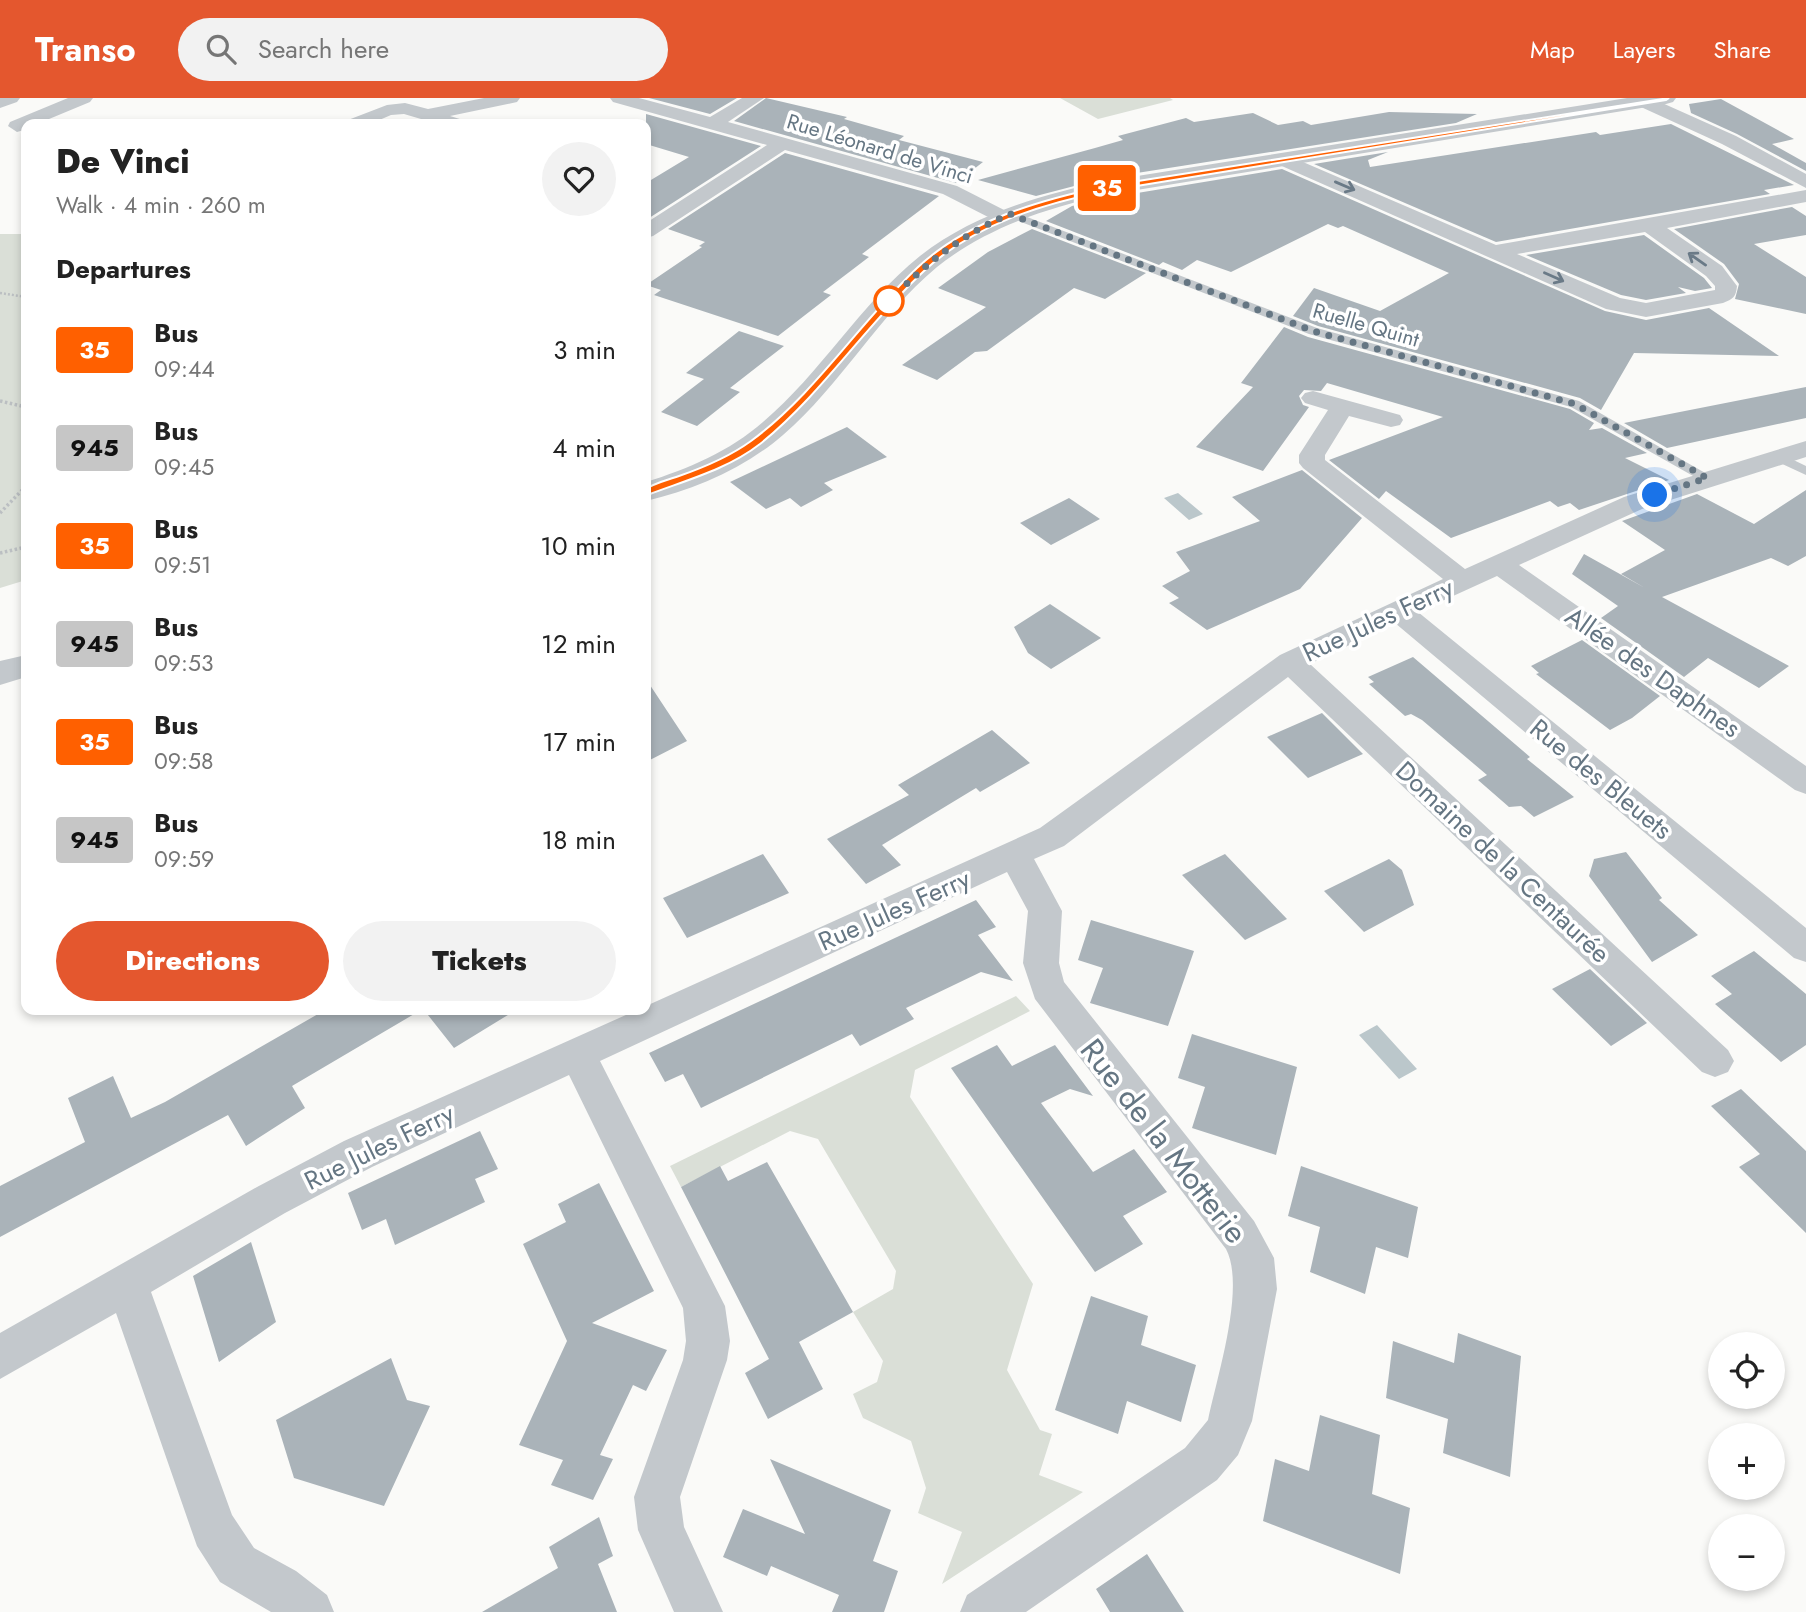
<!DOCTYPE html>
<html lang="en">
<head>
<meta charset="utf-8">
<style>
	:root { --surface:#fff; --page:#f2f2f2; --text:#222; --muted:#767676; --accent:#e4572e }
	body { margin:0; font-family:Jost,sans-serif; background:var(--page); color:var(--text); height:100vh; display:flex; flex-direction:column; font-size:26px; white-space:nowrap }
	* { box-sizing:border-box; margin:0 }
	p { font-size:23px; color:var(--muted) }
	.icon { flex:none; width:38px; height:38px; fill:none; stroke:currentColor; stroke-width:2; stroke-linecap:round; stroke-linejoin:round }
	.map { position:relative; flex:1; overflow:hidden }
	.panel { position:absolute; left:21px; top:21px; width:630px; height:896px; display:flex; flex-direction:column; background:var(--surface); border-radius:14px; box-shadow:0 4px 10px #0003 }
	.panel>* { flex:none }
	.badge { padding:0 14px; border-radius:5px; font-size:24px; line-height:46px }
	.tools { position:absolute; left:1708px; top:1234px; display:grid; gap:14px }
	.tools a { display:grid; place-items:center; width:77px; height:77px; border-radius:50%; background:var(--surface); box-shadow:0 4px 10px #0003; font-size:35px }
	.you { position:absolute; width:35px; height:35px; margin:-18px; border:5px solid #fff; border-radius:50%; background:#1a73e8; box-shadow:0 0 0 10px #1a73e833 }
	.map>.badge { position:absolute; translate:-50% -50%; box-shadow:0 0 0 4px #fff }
	h2 { padding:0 35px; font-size:26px; line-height:63px }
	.round { display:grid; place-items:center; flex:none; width:74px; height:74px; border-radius:37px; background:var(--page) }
	.summary { display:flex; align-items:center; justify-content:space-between; height:119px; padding:0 35px }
	h1 { font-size:33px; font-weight:800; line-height:52px }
	.cta { display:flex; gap:14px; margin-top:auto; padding:14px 35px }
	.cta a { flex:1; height:80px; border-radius:42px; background:var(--accent); color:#fff; font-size:28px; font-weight:800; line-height:80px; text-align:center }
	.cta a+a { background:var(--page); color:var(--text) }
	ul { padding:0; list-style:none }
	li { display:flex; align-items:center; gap:21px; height:98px; padding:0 35px }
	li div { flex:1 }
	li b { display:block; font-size:26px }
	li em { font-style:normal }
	li .badge { min-width:77px; font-weight:700; text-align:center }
	header { display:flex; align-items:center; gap:42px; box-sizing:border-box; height:98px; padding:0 35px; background:var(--accent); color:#fff }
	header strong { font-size:33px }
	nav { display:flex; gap:38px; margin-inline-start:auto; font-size:24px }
	.search { width:490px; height:63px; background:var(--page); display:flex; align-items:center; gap:18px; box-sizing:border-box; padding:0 24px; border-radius:38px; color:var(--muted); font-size:26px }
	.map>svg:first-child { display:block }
	.green { fill:#dadfd7 }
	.water { fill:#bbc7cb }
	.building { fill:#aab3b9 }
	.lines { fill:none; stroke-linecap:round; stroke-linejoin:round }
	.path-far1 { stroke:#bbbfc2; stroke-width:2.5; stroke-dasharray:2 2; stroke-linecap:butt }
	.path { stroke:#bbbfc2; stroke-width:3.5; stroke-dasharray:2.5 2.5; stroke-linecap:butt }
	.service { fill:#c3c8cc; fill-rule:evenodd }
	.minor { fill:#c3c8cc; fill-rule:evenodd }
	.tertiary { fill:#c3c8cc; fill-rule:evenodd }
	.oneway { stroke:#6a7a87 }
	.line { fill:#ff6000; stroke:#fff; stroke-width:2 }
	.walk { stroke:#657683; stroke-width:7; stroke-dasharray:0 12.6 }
	.stop-dot { fill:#fff; stroke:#ff6000; stroke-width:3.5 }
	.labels { text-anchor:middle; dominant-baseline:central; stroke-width:7; stroke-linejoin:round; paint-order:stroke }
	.far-street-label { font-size:21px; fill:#657683; stroke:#fff }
	.street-label { font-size:26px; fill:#657683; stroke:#fff }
	.near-street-label { font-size:32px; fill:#657683; stroke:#fff }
</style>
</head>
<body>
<header>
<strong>Transo</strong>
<div class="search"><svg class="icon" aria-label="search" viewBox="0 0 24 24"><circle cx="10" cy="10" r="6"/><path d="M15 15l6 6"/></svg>Search here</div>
<nav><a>Map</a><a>Layers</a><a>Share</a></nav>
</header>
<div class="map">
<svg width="1806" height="1514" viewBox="0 0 1806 1514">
	<rect width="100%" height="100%" fill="#fafaf8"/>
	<path class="green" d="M1060,0h110l3,2 -75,19z
		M0,136h26v346l-26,8z
		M1016,898l14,15 -115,59 -5,27 123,187 -26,86 33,60 12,4 -13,41 44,17 -141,92 20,-52 -44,-19 8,-25 -15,-47 -48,-23 -10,-24 24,-12 6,-21 -30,-49 40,-23 3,-18 -78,-132 -28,-8 -109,56 -11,-21z"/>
	<path class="water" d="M1178,395l25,21 -14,6 -25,-22z
		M1377,927l40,44 -18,10 -40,-44z"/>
	<path class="building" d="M649,0h88l-27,16z
		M766,0l81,19 -3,2 60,17 -5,4 84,22 -27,21 -222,-62z
		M1721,1l73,40 -22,5 34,19v8l-69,-37 -46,-21 -2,-9z
		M1389,14l88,2 -21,9 -351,55 -69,18 -58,-16 117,-32 28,-8 -5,-4 68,-18 8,4 59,-9 25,12 25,-4 8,4z
		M646,16l115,32 -115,74v-37l43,-26 -43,-13z
		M1671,26l123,61 -30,5 6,4 -274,48 -182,-78 74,-12 -20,8 2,7 226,-35 4,3z
		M785,55l154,43 -77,58 7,3 -46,35 8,3 -53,41 -124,-41 7,-5 -15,-5 56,-38 -3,-1 6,-4 -37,-13z
		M1282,71l323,142 41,9 63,-12 70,48 -145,-3 -33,57 -21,-12 -262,-72 -25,-10 21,-28 66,23 69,-38 -106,-47 -5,2 -10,-4 -97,48 -34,-12 -15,10 -19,-8 -4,3 -113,-44 26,-15 35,-8z
		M1792,109l14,9v19l-52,9 52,33v37l-71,-15 4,-15 -15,-20 -50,-35z
		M1032,131l114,44 -41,26 -31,-11 -87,63 -12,1 -38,28 -35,-15 84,-58 -48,-19 50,-36z
		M1644,137l60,43 8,10 -17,3 -17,-4 8,6 -40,7 -25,-5 -95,-40z
		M1284,229l24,10 262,72 24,14 -5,7 13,-2 45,25 -22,5 44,22 -90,30 -9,-7 -12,4 -8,-6 -99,37 -65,-47 -7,8 -50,-39 114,-43 -116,-34 -6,8 -17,-1 -5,6 4,9 6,2 -46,64 -67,-24 57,-60 -12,-4z
		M739,233l45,15 -54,42 10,4 -43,34 -36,-14 43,-33 -18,-6z
		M1806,289v31l-139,30 -43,-25z
		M847,329l40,30 -63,26 9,7 -32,17 -11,-9 -24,11 -36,-27z
		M1302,372l60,48 -62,71 -93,41 -38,-27 10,-5 -17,-12 28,-15 -14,-19 84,-31 -28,-24z
		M1806,392v66l-18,10 -17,-8 -109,39 127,69 -30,22 -51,-30 -24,19 -83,-59 17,-12 -46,-32 12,-20 61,34 -24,-14 44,-24 -43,-29 75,-27 57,30z
		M1069,400l31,21 -49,26 -31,-22z
		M1050,506l51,34 -50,31 -23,-16 -14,-26z
		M1582,542l78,56 -28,22 -22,12 -74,-56 3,-1 -8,-7z
		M1413,559l117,100 -3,2 47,38 -40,20 -13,-11 -12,1 -31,-27 9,-5 -65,-55 -11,-6 -6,2 -36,-32 5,-2 -6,-5z
		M646,581l41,62 -41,21z
		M1322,615l41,41 -55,24 -41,-41z
		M992,632l38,33 -50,29 -4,-4 -94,57 19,20 -35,19 -39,-45 82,-44 -11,-10z
		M1626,754l36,46 -3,2 39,35 -46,27 -63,-86 5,-17z
		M763,756l26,39 -102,45 -24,-40z
		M1225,756l62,65 -42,21 -63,-65z
		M1389,761l13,11 12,35 -50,27 -40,-41z
		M976,802l20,27 -18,8 35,46 -32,-9 -75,36 8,11 -54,27 -8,-12 -151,74 -18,-34 -18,8 -16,-29z
		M1091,822l103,31 -26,75 -78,-23 13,-35 -25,-8z
		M1754,853l52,43v51l-25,17 -66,-58 17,-10 -21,-18z
		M1590,871l57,54 -36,23 -59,-57z
		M325,912h96l-129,76 13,22 -59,38 -18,-31 -228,122v-51l85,-44 -17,-44 45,-22 18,42 34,-16z
		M424,912h92l-62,38z
		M1192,936l105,33 -21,88 -84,-27 13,-41 -27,-9z
		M997,947l15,21 43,-21 38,51 -23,-7 -29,14 52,69 41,-23 33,43 -44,24 20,28 -48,28 -144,-204z
		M1741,991l65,62v82l-67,-66 21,-13 -49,-48z
		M480,1033l18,38 -23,10 10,23 -90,43 -9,-26 -24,11 -14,-37z
		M767,1064l86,150 -54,30 24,47 -55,30 -23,-46 24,-14 -88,-172 39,-21 8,15z
		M1301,1068l117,41 -10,51 -32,-11 -11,47 -55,-22 10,-45 -32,-11z
		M599,1085l55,108 -62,32 75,27 -21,41 -13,-6 -33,70 13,4 -20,41 -42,-15 12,-25 -44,-15 48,-104 -44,-97 43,-22 -8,-18z
		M251,1144l25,80 -57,40 -26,-86z
		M1091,1198l57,20 -7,29 55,20 -15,57 -54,-21 -9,33 -63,-24z
		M1458,1235l63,23 -11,121 -67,-24 5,-34 -62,-21 7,-57 61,22z
		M391,1260l16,42 23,6 -46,100 -90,-28 -18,-58z
		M1320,1317l60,20 -8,59 38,14 -10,66 -137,-53 12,-62 34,12z
		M770,1361l121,51 -18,51 25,10 -14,41h-52l7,-17 -68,-29 -4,10 -44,-19 20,-48 62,25z
		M599,1419l14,39 -15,8 19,48h-135l76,-44 -9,-21z
		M1147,1456l37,58h-74l-14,-23z"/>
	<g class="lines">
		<path class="path-far1" d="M0,195l26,4"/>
		<path class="path" d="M0,303l26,6
			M0,415l26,-27
			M0,455l26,-6"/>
		<path class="service" d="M1006,114h8l303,116 262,73 135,77 -7,4 -5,-1 -131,-74 -262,-73 -303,-118z
			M1779,355l27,13v9l-32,-15v-6z"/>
		<path class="minor" d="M0,0h20l-3,4 -17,6z
			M68,0h25l-3,4 -53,22h-11l-2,6 -7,2 -9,-6 2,-4z
			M484,0h36l-3,4 -67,14 13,4 2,4h-27l-34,-10 -13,1 -21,9h-24l2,-4 39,-15 18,-2 23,6z
			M610,0h29l71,19 32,-19h22l-36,24 229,64 53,27 3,4 -3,4h-14l-53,-27 -158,-44 -132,86 -7,2v-15l121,-78 -154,-43z
			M1627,0h24l85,38 70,38v14l-84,-44 -92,-42z
			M1282,55l214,92 310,-55v12l-139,26 55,38 15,20c-1,11 -4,13 -14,17l-77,14 -40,-8 -331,-146 -3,-4zM1645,134l61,44 9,10v4l-69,13 -26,-5 -103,-44z
			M1313,293l87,24 3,5 -3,5 -9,2 -42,-11 -24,39v5l140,109 159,-72 182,-56v16l-164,52 -123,56 287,201v28l-11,-4 -298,-214 -79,36 388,316v34l-12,-4 -399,-335 -85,41 418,386 6,11 -6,11 -13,5 -13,-5 -414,-395 -224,169 -30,13 28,52 -3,52 5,19 190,239 20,37 3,31 -25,132 -14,34 -21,25 -191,132h-66l7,-17 218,-147 23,-28c9,-43 38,-133 18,-171l-191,-250 -12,-36 5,-52 -21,-39 -407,189 125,245 5,35 -3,19 -47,137 4,30 39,85h-49l-36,-82 -4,-33 49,-137 3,-19 -3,-33 -114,-233 -197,92 -87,46 -134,79 81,223 22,33 42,23 31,24 7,17h-63l-51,-30 -23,-36 -6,-17 -75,-216 -116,66v-46l257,-146 87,-46 293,-131h9v-4l394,-178 240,-173 163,-76 -140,-111 -4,-5v-8l29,-45 -23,-7 -4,-5 4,-5z"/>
		<path class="tertiary" d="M1627,0h49l-3,4 -7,2 -560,91c-60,13 -120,33 -169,72 -59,49 -96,118 -154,168 -38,33 -89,55 -137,66v-19c42,-13 84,-31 117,-60 58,-49 97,-118 157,-166 54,-42 120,-61 186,-75z
			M26,557v22l-26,8v-24z"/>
	</g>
	<defs><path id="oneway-shaft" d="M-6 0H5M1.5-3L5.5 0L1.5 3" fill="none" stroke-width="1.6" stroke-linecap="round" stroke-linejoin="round" transform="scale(1.75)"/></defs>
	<g class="oneway">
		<use href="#oneway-shaft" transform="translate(1345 88) rotate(23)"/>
		<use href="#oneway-shaft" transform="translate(1697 161) rotate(-145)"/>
		<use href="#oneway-shaft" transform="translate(1554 179) rotate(24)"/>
	</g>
	<path class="line" d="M1666,2l-560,91c-64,13 -133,34 -182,80 -58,54 -102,123 -164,173 -32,25 -73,36 -110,50l-10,-2c11,-8 27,-12 39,-16 26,-9 50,-19 72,-35 64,-47 109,-119 166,-173 51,-48 123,-68 189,-82l563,-88z"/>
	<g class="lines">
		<path class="walk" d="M889,203l-4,5c36,-39 75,-71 125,-92l303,117 262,73 132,74 -52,17"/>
	</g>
	<circle class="stop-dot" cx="889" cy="203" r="14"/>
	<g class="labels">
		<g class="far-street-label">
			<text transform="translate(880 51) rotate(17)">Rue Léonard de Vinci</text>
			<text transform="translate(1366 227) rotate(16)">Ruelle Quint</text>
		</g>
		<g class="street-label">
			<text transform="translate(1378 522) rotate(-25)">Rue Jules Ferry</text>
			<text transform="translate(1653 574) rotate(35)">Allée des Daphnes</text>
			<text transform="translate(1601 681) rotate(39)">Rue des Bleuets</text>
			<text transform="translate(1503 764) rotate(43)">Domaine de la Centaurée</text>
			<text transform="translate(894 812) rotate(-24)">Rue Jules Ferry</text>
			<text transform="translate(379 1049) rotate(-26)">Rue Jules Ferry</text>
		</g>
		<g class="near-street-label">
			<text transform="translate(1164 1043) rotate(52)">Rue de la Motterie</text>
		</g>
	</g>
</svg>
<div class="tools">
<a><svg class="icon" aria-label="locate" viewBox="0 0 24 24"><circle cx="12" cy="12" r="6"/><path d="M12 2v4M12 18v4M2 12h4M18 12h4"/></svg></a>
<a>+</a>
<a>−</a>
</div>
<div class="you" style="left:1655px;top:397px"></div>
<b class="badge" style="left:1107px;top:90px;background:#ff6000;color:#fff">35</b>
<section class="panel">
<div class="summary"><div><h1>De Vinci</h1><p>Walk · 4 min · 260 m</p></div><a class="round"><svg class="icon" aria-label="heart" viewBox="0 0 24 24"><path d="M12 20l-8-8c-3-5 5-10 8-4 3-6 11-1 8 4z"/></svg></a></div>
<h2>Departures</h2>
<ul>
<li><span class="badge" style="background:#ff6000;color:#fff">35</span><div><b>Bus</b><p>09:44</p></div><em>3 min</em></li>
<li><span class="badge" style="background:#c6c6c6;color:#111">945</span><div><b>Bus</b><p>09:45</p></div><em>4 min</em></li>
<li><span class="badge" style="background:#ff6000;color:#fff">35</span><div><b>Bus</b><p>09:51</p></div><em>10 min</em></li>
<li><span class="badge" style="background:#c6c6c6;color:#111">945</span><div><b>Bus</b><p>09:53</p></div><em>12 min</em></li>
<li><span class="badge" style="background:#ff6000;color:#fff">35</span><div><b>Bus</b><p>09:58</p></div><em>17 min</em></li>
<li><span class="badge" style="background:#c6c6c6;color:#111">945</span><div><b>Bus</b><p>09:59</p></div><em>18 min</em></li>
</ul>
<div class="cta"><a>Directions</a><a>Tickets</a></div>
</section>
</div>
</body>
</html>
